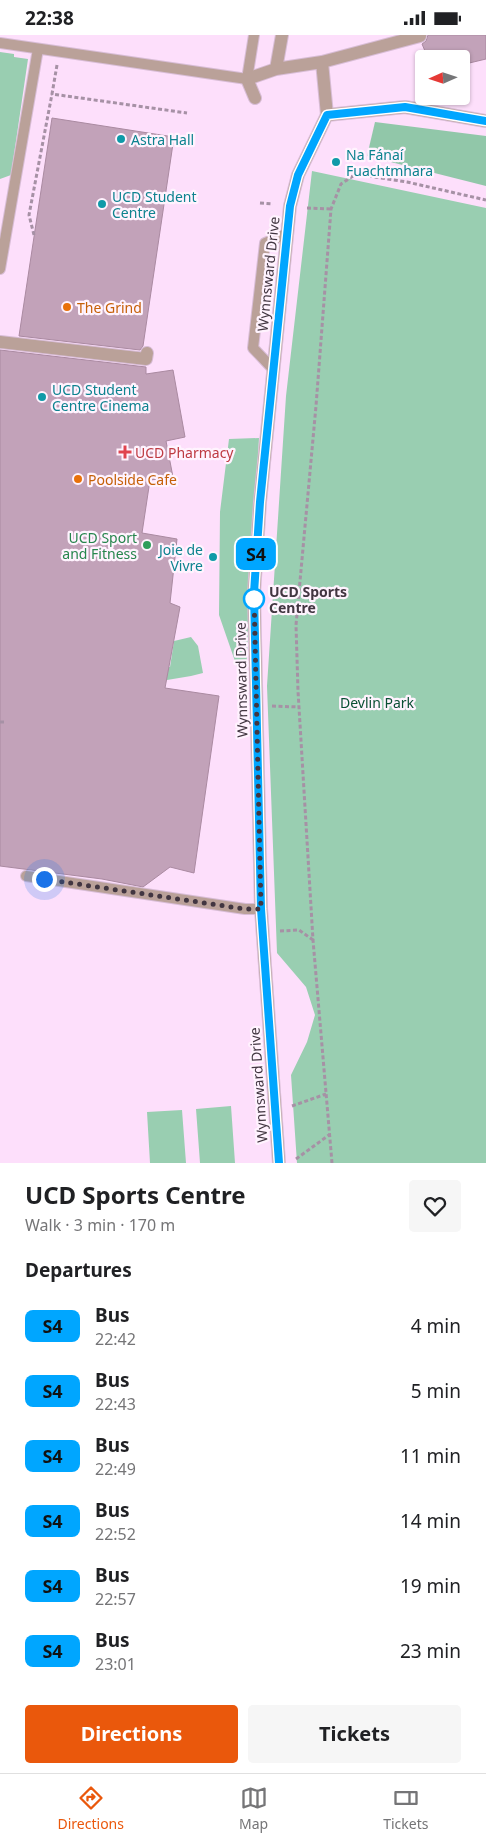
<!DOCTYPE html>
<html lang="en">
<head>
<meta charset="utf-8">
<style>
	:root { --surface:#fff; --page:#f6f6f6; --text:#202124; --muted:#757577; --line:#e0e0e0; --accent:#ea580c }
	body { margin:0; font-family:"Noto Sans",sans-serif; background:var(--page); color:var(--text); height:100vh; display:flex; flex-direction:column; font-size:19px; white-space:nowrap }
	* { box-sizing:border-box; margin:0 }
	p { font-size:16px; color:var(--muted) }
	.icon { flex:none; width:28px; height:28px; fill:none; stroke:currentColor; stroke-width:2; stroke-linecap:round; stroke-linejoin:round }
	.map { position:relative; height:1128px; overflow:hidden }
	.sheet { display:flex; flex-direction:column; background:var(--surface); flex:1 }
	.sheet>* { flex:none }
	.badge { padding:0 10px; border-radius:8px; font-size:18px; line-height:32px }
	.needle { width:32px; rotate:267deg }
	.tools { position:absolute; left:415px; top:15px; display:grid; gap:10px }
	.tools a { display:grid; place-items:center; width:55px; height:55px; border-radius:5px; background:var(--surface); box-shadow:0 1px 4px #0004; font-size:25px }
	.you { position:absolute; width:25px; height:25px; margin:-12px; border:4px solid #fff; border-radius:50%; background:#1a73e8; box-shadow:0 0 0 8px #1a73e833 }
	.map>.badge { position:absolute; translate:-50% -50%; box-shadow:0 0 0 2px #fff }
	h2 { padding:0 25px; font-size:19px; line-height:45px }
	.round { display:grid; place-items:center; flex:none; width:52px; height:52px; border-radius:5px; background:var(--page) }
	.summary { display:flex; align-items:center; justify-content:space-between; height:85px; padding:0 25px }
	h1 { font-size:24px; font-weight:700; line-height:38px }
	.primary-button { display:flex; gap:10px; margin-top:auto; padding:10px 25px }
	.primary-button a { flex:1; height:58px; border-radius:5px; background:var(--accent); color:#fff; font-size:20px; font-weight:700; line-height:58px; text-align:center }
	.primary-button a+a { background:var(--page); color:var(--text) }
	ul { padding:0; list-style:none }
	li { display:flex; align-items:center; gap:15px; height:65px; padding:0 25px }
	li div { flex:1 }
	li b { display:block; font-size:19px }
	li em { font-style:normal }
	li .badge { min-width:55px; font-weight:700; text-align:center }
	.status { display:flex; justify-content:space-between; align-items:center; height:35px; padding:0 25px; background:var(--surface); direction:ltr }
	.status svg { height:14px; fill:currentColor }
	.dock { display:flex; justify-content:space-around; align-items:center; height:70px; border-top:1px solid var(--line); background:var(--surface); font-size:14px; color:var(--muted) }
	.dock a { display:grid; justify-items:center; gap:2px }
	.dock .on { color:var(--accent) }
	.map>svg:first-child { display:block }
	.green { fill:#99ceb1 }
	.forest { fill:#91c7a9 }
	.building { fill:#c2a2b9; stroke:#aa8aa1 }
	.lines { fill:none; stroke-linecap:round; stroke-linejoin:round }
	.service-casing { stroke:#d8bdd6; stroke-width:12 }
	.pedestrian-casing { stroke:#d8bdd6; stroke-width:14 }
	.minor-casing { stroke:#d8bdd6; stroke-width:14 }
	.path { stroke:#a691a5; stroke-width:3; stroke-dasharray:4 2.5; stroke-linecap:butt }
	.service { stroke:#baa199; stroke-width:10 }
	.pedestrian { stroke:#baa199; stroke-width:12 }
	.minor { stroke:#baa199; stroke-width:12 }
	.line-casing { stroke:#fff; stroke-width:11 }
	.line { stroke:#00a6ff; stroke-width:8 }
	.walk { stroke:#423641; stroke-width:5; stroke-dasharray:0 9 }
	.culture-dot { fill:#0f9aa8; stroke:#fff3fe; stroke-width:2 }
	.food-dot { fill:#e8710a; stroke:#fff3fe; stroke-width:2 }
	.health-dot { fill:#e0444e; stroke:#fff3fe; stroke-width:2 }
	.leisure-dot { fill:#2e9e5b; stroke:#fff3fe; stroke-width:2 }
	.stop-dot { fill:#fff; stroke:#00a6ff; stroke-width:2.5 }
	.labels { text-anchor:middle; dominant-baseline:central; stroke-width:4.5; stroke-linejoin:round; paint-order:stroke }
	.culture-label { font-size:14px; fill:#0d838f; stroke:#fff3fe; text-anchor:start }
	.street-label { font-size:14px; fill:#423641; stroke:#fff3fe }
	.food-label { font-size:14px; fill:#c56008; stroke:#fff3fe; text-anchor:start }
	.health-label { font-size:14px; fill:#be3a42; stroke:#fff3fe; text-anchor:start }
	.leisure-label { font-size:14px; fill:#27864d; stroke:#fff3fe; text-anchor:end }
	.stop-label { font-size:14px; font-weight:bold; fill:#423641; stroke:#fff3fe; text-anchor:start }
	.park-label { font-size:14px; fill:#094f33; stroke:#fff3fe }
</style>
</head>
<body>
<div class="status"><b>22:38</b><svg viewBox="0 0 49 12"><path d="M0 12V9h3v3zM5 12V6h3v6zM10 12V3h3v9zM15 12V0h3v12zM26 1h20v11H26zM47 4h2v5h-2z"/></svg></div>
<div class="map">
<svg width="486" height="1128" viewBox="0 0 486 1128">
	<rect width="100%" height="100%" fill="#fddffb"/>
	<path class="green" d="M0,17l14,2v3l14,2 -17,116 -11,4z
		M312,136l174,37v955h-189l-6,-88 16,-33 8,-27 -9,-28 -29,-34 -10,-267 19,-290z
		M259,403l-14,252 -26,-75 1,-103 9,-73z
		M191,602l7,9 5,27 -12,3 -30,5 -11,-16 20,2 4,-26z
		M231,1071l4,57h-35l-4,-54z
		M182,1075l4,53h-36l-3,-51z"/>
	<path class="forest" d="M375,87l111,14v50l-119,-30z"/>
	<path class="building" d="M428,0h58v24l-25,6v-6h-22l-14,-8 -3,-7 4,-3z
		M52,83l122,19 -31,209 -3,4 -121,-14z
		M0,315l146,17v7l27,-4 12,67 -19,4 7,36 -23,3 -8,53 35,6 -7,64 10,4 -15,81 54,8 -25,177 -24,-6 -27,20 -41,-8 -102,-13z"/>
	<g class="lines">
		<g class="service-casing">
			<path id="service" d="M0,8l247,36 7,-44
				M0,234l38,-220
				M273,334l-20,-21 12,-105 21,-9
				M26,841l219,33h16"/>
		</g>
		<g class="pedestrian-casing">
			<path id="pedestrian" d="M282,0l-6,34 46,-7 5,53
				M322,27l98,-26
				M255,63l-8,-19 29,-10
				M0,307l146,17 1,-6"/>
		</g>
		<g class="minor-casing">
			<path id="minor" d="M279,1128l-18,-254 -7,-316 6,-91 30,-296 8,-31 29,-60 78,-8 81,14"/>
		</g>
		<path class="path" d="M57,30l-5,29 135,19
			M260,168l13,1
			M307,173l24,1
			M34,200l-5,-20 23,-121
			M272,671l27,1
			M0,687h6
			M280,896l19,-1 14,10
			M292,1071l34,-12
			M296,1124l33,-24
			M332,1128l-19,-223 -15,-249 -2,-66 20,-219 15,-197 10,-25 15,-10 51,8 79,18"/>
		<use href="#service" class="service"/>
		<use href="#pedestrian" class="pedestrian"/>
		<use href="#minor" class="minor"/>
	</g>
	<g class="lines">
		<g class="line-casing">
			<path id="line" d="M279,1128l-18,-254 -7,-316 6,-91 30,-296 8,-31 29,-60 78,-8 81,14"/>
		</g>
		<use href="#line" class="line"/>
		<path class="walk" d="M44,844l201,30h16l-7,-316v6"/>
	</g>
	<g class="culture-dot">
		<circle cx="121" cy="104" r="5"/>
		<circle cx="336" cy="127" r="5"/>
		<circle cx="102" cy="169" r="5"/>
		<circle cx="42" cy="362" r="5"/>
		<circle cx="213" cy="522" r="5"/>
	</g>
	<g class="food-dot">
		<circle cx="67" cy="272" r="5"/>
		<circle cx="78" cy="444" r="5"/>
	</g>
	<path class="health-dot" d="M122.5 409.5h5v5h5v5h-5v5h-5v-5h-5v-5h5z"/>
	<circle class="leisure-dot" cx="147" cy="510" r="5"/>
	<circle class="stop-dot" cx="254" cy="564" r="10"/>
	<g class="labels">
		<g class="culture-label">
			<text x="131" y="104">Astra Hall</text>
			<text x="346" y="119">Na Fánaí<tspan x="346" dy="16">Fuachtmhara</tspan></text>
			<text x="112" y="161">UCD Student<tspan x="112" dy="16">Centre</tspan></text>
			<text x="52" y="354">UCD Student<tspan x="52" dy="16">Centre Cinema</tspan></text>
			<text x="203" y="514" text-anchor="end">Joie de<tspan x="203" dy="16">Vivre</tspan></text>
		</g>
		<g class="street-label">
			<text transform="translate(268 239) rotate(-84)">Wynnsward Drive</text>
			<text transform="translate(241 645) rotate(-91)">Wynnsward Drive</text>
			<text transform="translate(258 1050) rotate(-94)">Wynnsward Drive</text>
		</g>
		<g class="food-label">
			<text x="77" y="272">The Grind</text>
			<text x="88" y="444">Poolside Cafe</text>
		</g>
		<g class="health-label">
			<text x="135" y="417">UCD Pharmacy</text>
		</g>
		<g class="leisure-label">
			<text x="137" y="502">UCD Sport<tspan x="137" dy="16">and Fitness</tspan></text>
		</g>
		<g class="stop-label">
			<text x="269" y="556">UCD Sports<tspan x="269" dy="16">Centre</tspan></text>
		</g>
		<g class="park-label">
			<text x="377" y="667">Devlin Park</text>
		</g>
	</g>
</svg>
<div class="tools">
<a><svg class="needle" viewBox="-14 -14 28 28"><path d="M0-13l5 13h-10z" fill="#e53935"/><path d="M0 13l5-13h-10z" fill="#757577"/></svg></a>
</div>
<div class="you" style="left:44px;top:844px"></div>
<b class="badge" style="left:256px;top:519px;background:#00a6ff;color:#111">S4</b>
</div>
<section class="sheet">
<div class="summary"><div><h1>UCD Sports Centre</h1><p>Walk · 3 min · 170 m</p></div><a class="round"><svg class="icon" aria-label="heart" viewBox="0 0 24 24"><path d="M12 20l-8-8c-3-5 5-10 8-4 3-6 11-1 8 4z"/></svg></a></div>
<h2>Departures</h2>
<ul>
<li><span class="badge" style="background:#00a6ff;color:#111">S4</span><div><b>Bus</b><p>22:42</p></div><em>4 min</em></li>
<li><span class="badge" style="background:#00a6ff;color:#111">S4</span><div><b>Bus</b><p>22:43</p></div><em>5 min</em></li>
<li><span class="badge" style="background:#00a6ff;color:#111">S4</span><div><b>Bus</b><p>22:49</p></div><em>11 min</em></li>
<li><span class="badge" style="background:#00a6ff;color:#111">S4</span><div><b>Bus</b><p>22:52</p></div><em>14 min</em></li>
<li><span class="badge" style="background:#00a6ff;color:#111">S4</span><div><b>Bus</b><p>22:57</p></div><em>19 min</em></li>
<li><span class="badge" style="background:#00a6ff;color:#111">S4</span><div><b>Bus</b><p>23:01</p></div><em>23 min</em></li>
</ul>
<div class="primary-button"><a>Directions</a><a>Tickets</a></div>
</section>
<nav class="dock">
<a class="on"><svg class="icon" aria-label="directions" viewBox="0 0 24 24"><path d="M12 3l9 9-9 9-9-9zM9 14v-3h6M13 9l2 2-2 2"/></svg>Directions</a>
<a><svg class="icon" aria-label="map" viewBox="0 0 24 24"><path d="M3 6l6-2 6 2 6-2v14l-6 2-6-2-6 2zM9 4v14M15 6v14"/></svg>Map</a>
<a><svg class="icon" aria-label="tickets" viewBox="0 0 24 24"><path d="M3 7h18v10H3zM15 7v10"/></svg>Tickets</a>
</nav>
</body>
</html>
